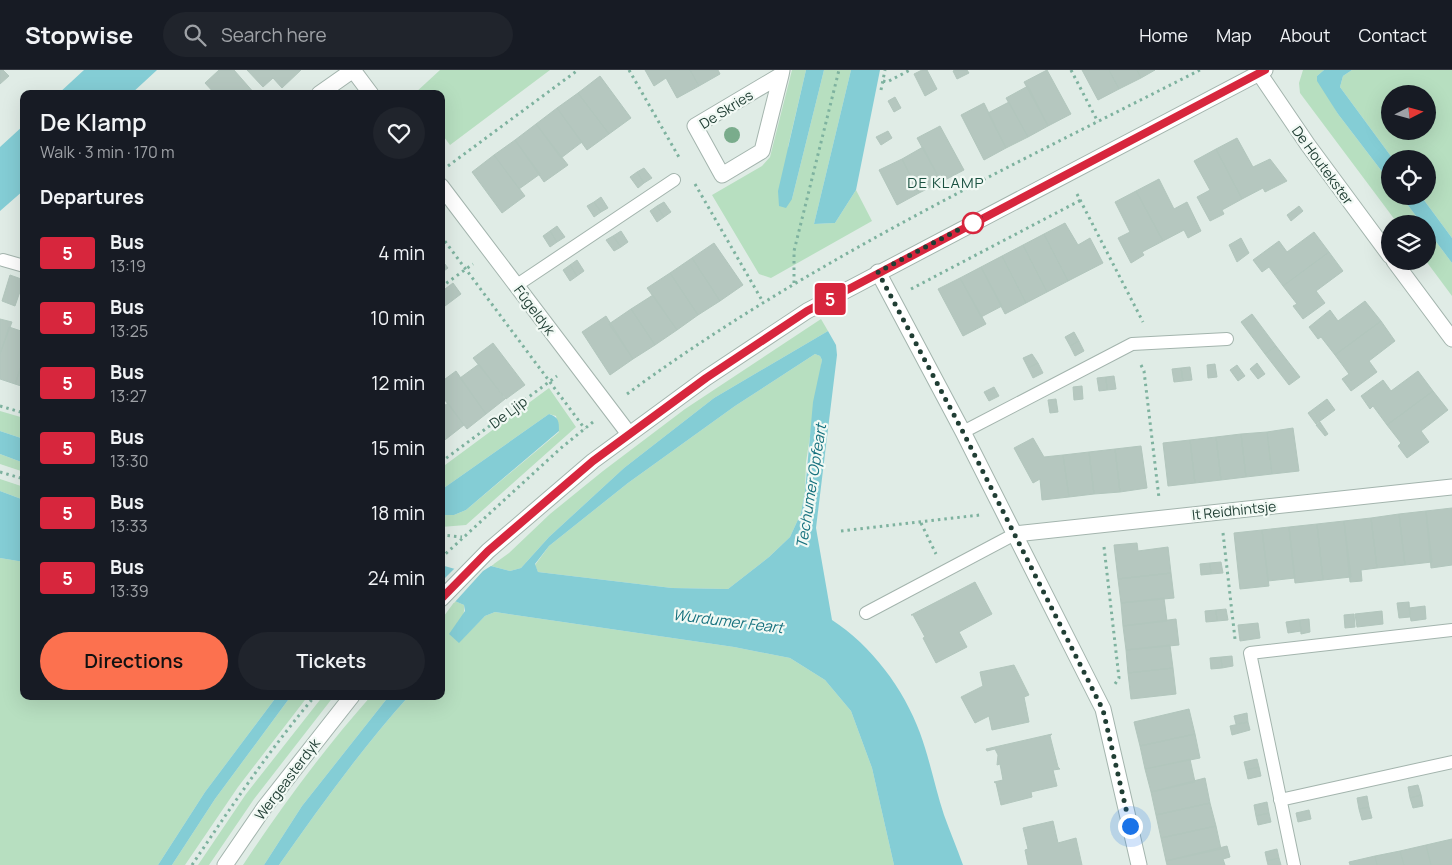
<!DOCTYPE html>
<html lang="en">
<head>
<meta charset="utf-8">
<style>
	:root { --surface:#171b24; --page:#20242c; --text:#f1f3f6; --muted:#9ea1a6; --line:#363941; --accent:#fc714f }
	body { margin:0; font-family:Manrope,sans-serif; background:var(--page); color:var(--text); height:100vh; display:flex; flex-direction:column; font-size:19px; white-space:nowrap }
	* { box-sizing:border-box; margin:0 }
	p { font-size:16px; color:var(--muted) }
	.icon { flex:none; width:28px; height:28px; fill:none; stroke:currentColor; stroke-width:2; stroke-linecap:round; stroke-linejoin:round }
	.map { position:relative; flex:1; overflow:hidden }
	.panel { position:absolute; left:20px; top:20px; width:425px; height:610px; display:flex; flex-direction:column; background:var(--surface); border-radius:10px; box-shadow:0 5px 20px #0002 }
	.panel>* { flex:none }
	.badge { padding:0 10px; border-radius:4px; font-size:18px; line-height:32px }
	.needle { width:32px; rotate:84deg }
	.tools { position:absolute; left:1381px; top:15px; display:grid; gap:10px }
	.tools a { display:grid; place-items:center; width:55px; height:55px; border-radius:50%; background:var(--surface); box-shadow:0 5px 20px #0002; font-size:25px }
	.you { position:absolute; width:25px; height:25px; margin:-12px; border:4px solid #fff; border-radius:50%; background:#1a73e8; box-shadow:0 0 0 8px #1a73e833 }
	.map>.badge { position:absolute; translate:-50% -50%; box-shadow:0 0 0 2px #fff }
	h2 { padding:0 20px; font-size:19px; line-height:45px }
	.round { display:grid; place-items:center; flex:none; width:52px; height:52px; border-radius:26px; background:var(--page) }
	.head { display:flex; align-items:center; justify-content:space-between; height:85px; padding:0 20px }
	h1 { font-size:24px; font-weight:600; line-height:38px }
	.primary-button { display:flex; gap:10px; margin-top:auto; padding:10px 20px }
	.primary-button a { flex:1; height:58px; border-radius:30px; background:var(--accent); color:#111; font-size:20px; font-weight:600; line-height:58px; text-align:center }
	.primary-button a+a { background:var(--page); color:var(--text) }
	ul { padding:0; list-style:none }
	li { display:flex; align-items:center; gap:15px; height:65px; padding:0 20px }
	li div { flex:1 }
	li b { display:block; font-size:19px }
	li em { font-style:normal }
	li .badge { min-width:55px; font-weight:700; text-align:center }
	header { display:flex; align-items:center; gap:30px; box-sizing:border-box; height:70px; padding:0 25px; background:var(--surface); border-bottom:1px solid var(--line) }
	header strong { font-size:24px }
	nav { display:flex; gap:28px; margin-inline-start:auto; font-size:18px }
	.search { width:350px; height:45px; background:var(--page); display:flex; align-items:center; gap:12px; box-sizing:border-box; padding:0 18px; border-radius:28px; color:var(--muted); font-size:19px }
	.map>svg:first-child { display:block }
	.green { fill:#b7dfc0; fill-rule:evenodd }
	.water { fill:#84cdd5; fill-rule:evenodd }
	.pier { fill:#e0ece6 }
	.building { fill:#b5c7bf; stroke:#b2c6bd }
	.lines { fill:none; stroke-linecap:round; stroke-linejoin:round }
	.service-casing { stroke:#a3b4ad; stroke-width:14 }
	.minor-casing { stroke:#a3b4ad; stroke-width:17 }
	.tertiary-casing { stroke:#a3b4ad; stroke-width:17 }
	.path { stroke:#7eb29f; stroke-width:3; stroke-dasharray:2.5 4; stroke-linecap:butt }
	.service { stroke:#fff; stroke-width:12 }
	.minor { stroke:#fff; stroke-width:15 }
	.tertiary { stroke:#fff; stroke-width:15 }
	.tree { fill:#7aac8c }
	.line-casing { stroke:#fff; stroke-width:11 }
	.line { stroke:#d7263d; stroke-width:8 }
	.walk { stroke:#203e34; stroke-width:5; stroke-dasharray:0 9 }
	.stop-dot { fill:#fff; stroke:#d7263d; stroke-width:2.5 }
	.labels { text-anchor:middle; dominant-baseline:central; stroke-width:4.5; stroke-linejoin:round; paint-order:stroke }
	.street-label { font-size:14px; fill:#203e34; stroke:#f1f9f4 }
	.neighbourhood-label { font-size:15px; letter-spacing:1px; fill:#1a5141; stroke:#f1f9f4 }
	.water-label { font-size:15px; font-style:italic; fill:#16717e; stroke:#f1f9f4 }
</style>
</head>
<body>
<header>
<strong>Stopwise</strong>
<div class="search"><svg class="icon" aria-label="search" viewBox="0 0 24 24"><circle cx="10" cy="10" r="6"/><path d="M15 15l6 6"/></svg>Search here</div>
<nav><a>Home</a><a>Map</a><a>About</a><a>Contact</a></nav>
</header>
<div class="map">
<svg width="1452" height="795" viewBox="0 0 1452 795">
	<rect width="100%" height="100%" fill="#e0ece6"/>
	<path class="green" d="M440,0h110l-100,75 -9,-12v-39h-27z
		M792,0h14l-18,77 4,52 32,-129h27l-37,154 21,-1 21,-33 16,31 -101,57 -12,-4 -47,-79 50,-29 8,-9z
		M1303,0h21l-7,6 21,38 52,68v14h11l21,28h-24l-98,-131 -1,-10z
		M1352,0h100v168l-31,-42h7v-37h-35l-53,-72 3,-11zM1390,24h38v37h-38z
		M1428,161l24,32v33l-26,-35z
		M821,249l7,12 -114,67 -90,70 -75,69 -28,31 -11,3 -19,-5 18,-13 41,-39 53,-43 82,-62z
		M815,284l5,2 2,4 -16,102 -1,30 -4,21 -11,24 -21,20 -41,32 -56,-1 -134,-16 -3,-7 14,-19 79,-63 107,-77z
		M549,318l27,39 -110,98 -25,2v-12h13l12,-5 93,-78 -3,-16 -7,-2 -108,76v-22z
		M0,341l24,7v21l-24,-8z
		M0,384l24,9v9l-24,-8z
		M0,409l24,8v13l-24,-9z
		M0,488l24,4v134h253l-72,96 -47,73h-158z
		M455,531l9,4c1,8 -4,27 -5,37l26,-26 10,-4 239,35 56,11 35,22 26,31 21,57 22,97h-615c41,-58 82,-116 130,-169h32v-76z
		M291,626h17l-70,91 -53,78h-13l43,-66z
		M323,626h11l-80,103 -45,66h-11l48,-71z
		M371,626h18l-87,110 -38,59h-21c39,-59 81,-116 128,-169z"/>
	<path class="water" d="M84,0h73l-26,24h-73z
		M806,0h18l-32,129 -6,9 -7,-2 -1,-15z
		M851,0h29l-24,120 -21,33 -21,1z
		M1324,0h28l-9,6 -3,11 53,72h-3v23l-52,-68 -21,-33v-5z
		M24,55v65l-24,21v-64z
		M1401,126h20l31,42v25l-24,-32v-7h-6z
		M828,261l8,14 1,10 -21,173 16,92c39,25 72,69 88,113 10,27 15,55 24,82 6,17 13,33 19,50h-69l-22,-97 -21,-57 -26,-31 -35,-22 -56,-11 -239,-35 -10,4 -26,27 -10,-9 16,-23 -1,-6 -23,-10v-30l14,4 36,-3 19,5 11,-3 28,-31 75,-69 90,-70zM815,284l5,2 2,4 -9,42 -8,90 -4,21 -11,24 -21,20 -41,32 -56,-1 -134,-16 -3,-8 14,-18 79,-63 107,-77z
		M549,344c10,3 10,8 10,17l-93,79 -12,5h-13v-25z
		M0,361l24,8v24l-24,-9z
		M0,421l24,9v62l-24,-4z
		M277,626h14l-76,103 -43,66h-14l47,-73z
		M389,626h20c-48,53 -89,111 -130,169h-15l38,-59z"/>
	<path class="pier" d="M494,494l-11,7 -29,32 -13,-5v-16l16,-16z"/>
	<path class="building" d="M0,0h3l6,6 -9,8z
		M219,0h15l21,24h-40l-10,-11z
		M247,0h54l-19,18 -9,-10 -10,9z
		M645,0h45l9,16 -22,12 -11,-20 -12,8z
		M690,0h28l2,4 -21,12z
		M922,0h5l10,19 -12,7 -11,-22z
		M955,0h12l2,3 -12,6 -4,-8z
		M1047,0l24,44 -23,12 -24,-44z
		M1082,0h27l10,19 -21,11z
		M1109,0h28l4,8 -22,11z
		M1137,0h18l-14,8z
		M600,6l31,42 -22,16 -31,-41z
		M1028,16l20,40 -20,11 -22,-39z
		M578,23l31,41 -22,16 -30,-42z
		M895,27l6,11 -7,4 -6,-11z
		M1009,32l19,35 -22,11 -18,-35z
		M984,33l22,45 -22,12 -23,-45z
		M557,38l25,34 -21,16 -25,-34z
		M536,54l32,41 -24,17 -29,-42z
		M940,56l24,44 -23,12 -24,-44z
		M888,61l4,7 -11,7 -5,-8z
		M1237,68l16,29 17,-8 17,22 -22,11 -2,-4 -21,11 -26,-50z
		M515,70l25,34 -21,15 -25,-34z
		M923,77l18,35 -22,11 -17,-34z
		M1216,79l26,50 -20,11 2,4 -14,7 -13,-24 13,-7 -16,-29z
		M494,85l31,41 -23,17 -30,-41z
		M902,89l17,34 -22,12 -18,-35z
		M644,98l8,10 -8,5 -7,-11z
		M637,102l7,11 -6,5 -8,-11z
		M1159,109l15,30 13,-7 14,29 -13,7 -4,-8 -21,11 -27,-50z
		M1136,121l27,50 -21,11 2,3 -13,8 -13,-25 12,-6 -15,-30z
		M601,127l7,11 -7,4 -7,-10z
		M594,132l7,10 -7,5 -7,-11z
		M664,132l7,10 -7,5 -7,-11z
		M657,136l7,11 -7,5 -7,-11z
		M1299,136l4,5 -12,10 -4,-6z
		M1065,153l13,22 12,-7 13,25 -35,18 -24,-47z
		M557,156l8,11 -8,5 -7,-11z
		M550,161l7,11 -7,5 -7,-11z
		M621,161l7,11 -7,5 -8,-11z
		M1314,162l15,20 -46,34 -14,-19 -7,5 -9,-12 26,-19 8,11z
		M1044,164l24,47 -21,11 -24,-47z
		M613,166l8,11 -7,4 -8,-11z
		M1241,168l8,15 -12,9 -8,-17z
		M714,173l29,42 -23,16 -28,-43z
		M1023,175l24,47 -21,11 -24,-47z
		M1329,182l14,19 -27,20 9,12 -22,16 -10,-13 4,-2 -14,-18z
		M1002,186l24,47 -21,11 -24,-47z
		M692,188l28,43 -22,14 -28,-42z
		M441,189l7,9 -7,5z
		M577,190l7,11 -7,5 -7,-11z
		M570,195l7,11 -7,5 -7,-11z
		M981,197l21,39 -21,11 -21,-39z
		M670,203l28,42 -21,15 -30,-42z
		M10,205l14,5 -9,26 -13,-5z
		M960,208l26,46 -23,12 -25,-47z
		M453,213l8,11 -20,15v-17z
		M653,225l24,35 -22,15 -24,-36z
		M1365,231l16,20 -46,34 -14,-18 -3,2 -9,-12 21,-17 8,11z
		M631,239l24,36 -22,14 -24,-35z
		M1252,244l24,32 -11,8 -24,-32z
		M606,246l27,43 -23,16 -28,-43z
		M0,249l12,3 -12,32z
		M1381,251l14,20 -26,20 8,11 -26,19 -9,-12 7,-5 -14,-19z
		M9,257l15,5v26l-9,26 -15,-5v-25z
		M1074,262l5,9 -9,5 -5,-9z
		M1079,271l5,10 -9,5 -5,-10z
		M493,273l32,42 -19,14 -33,-41z
		M1276,276l24,31 -11,8 -24,-31z
		M1032,284l6,9 -10,5 -5,-10z
		M24,288v29l-9,-3z
		M1038,293l5,10 -10,5 -5,-10z
		M1257,293l8,11 -7,5 -8,-10z
		M479,294l26,35 -19,15 -26,-36z
		M1215,294l2,13 -9,1 -1,-13z
		M1237,295l8,11 -7,5 -8,-11z
		M1190,297l2,13 -9,1 -2,-13z
		M1181,298l2,13 -9,1 -2,-13z
		M456,301l30,43 -19,15 -26,-34v-13z
		M1418,301l15,20 -46,34 -14,-19 -3,3 -9,-13 22,-16 8,11z
		M1114,306l2,13 -9,1 -1,-13z
		M1106,307l1,13 -8,1 -2,-13z
		M1082,316l1,13 -9,1 -1,-13z
		M994,317l5,9 -10,5 -5,-9z
		M1433,321l15,19 -27,21 8,11 -22,16 -9,-12 3,-3 -14,-18z
		M1056,329l2,13 -8,1 -2,-13z
		M1327,329l8,11 -19,14 -8,-11z
		M448,333l16,22 -23,18v-35z
		M1320,352l8,12 -3,2 -9,-11z
		M1293,358l6,43 -27,3 -5,-42z
		M1267,362l5,42 -26,3 -5,-43z
		M1241,364l5,43 -25,3 -5,-43z
		M1216,367l5,43 -26,3 -5,-43z
		M1033,368l11,19 19,-2 6,42 -27,3 -2,-21 -7,4 -19,-35z
		M1190,370l5,43 -27,3 -5,-43z
		M1141,376l6,42 -27,4 -5,-43z
		M1115,379l5,43 -26,2 -5,-42z
		M1089,382l5,42 -25,3 -6,-42z
		M1452,438v57l-21,3 -5,-57z
		M1426,441l6,51 -27,3 -6,-51z
		M1399,444l6,51 -28,3 -6,-50z
		M1371,448l6,50 -16,2 1,11 -12,1 -6,-61z
		M1344,451l7,56 -28,3 -6,-56z
		M1317,454l6,56 -28,3 -6,-56z
		M1289,457l6,51 -27,3 -6,-51z
		M1262,460l7,56 -29,3 -6,-56z
		M1137,473l1,8 30,-4 3,26 -53,6 -4,-34z
		M1221,492l2,11 -12,1 -1,-11z
		M1210,493l1,11 -10,1 -1,-11z
		M1171,503l3,25 -53,5 -3,-24z
		M975,512l17,32 -33,18 8,15 -31,16 -13,-25 2,-1 -12,-22h-2z
		M1164,528l3,23 -44,5 -2,-23z
		M1409,532l1,15 -11,1 -2,-15z
		M1425,536l1,13 -15,2 -2,-13z
		M1226,539l2,11 -11,1 -1,-11z
		M1216,540l1,11 -11,1 -1,-11z
		M1382,541l1,13 -26,3 -2,-13z
		M1354,544l1,13 -10,1 -1,-13z
		M1176,549l3,26 -53,5 -3,-24z
		M1309,549l1,13 -9,2 -1,-14z
		M1300,550l1,11 -13,2 -2,-11z
		M1258,553l2,15 -20,3 -2,-16z
		M1170,575l3,23 -45,5 -2,-23z
		M1232,586l1,10 -11,2 -1,-11z
		M1221,587l1,11 -11,1 -1,-11z
		M1014,595l15,30 -5,2 5,25 -37,8 -3,-14 -14,7 -14,-26 22,-11 -3,-14z
		M1173,598l3,26 -45,5 -3,-26z
		M1189,639l6,25 -55,12 -6,-24z
		M1247,643l1,9 -12,2 -2,-8z
		M1248,652l2,8 -18,5 -2,-9z
		M1052,664l-2,2 8,31 2,2 -7,1 4,16 -26,6 1,5 -31,8 -5,-22 -2,-1 9,-2 -3,-16 -3,1 1,-10 -3,-6 -8,2 -1,-2z
		M1195,664l5,24 -55,11 -5,-23z
		M1190,689l5,23 -44,10 -6,-23z
		M1257,689l2,8 -13,3 -2,-8z
		M1259,697l2,9 -13,3 -2,-9z
		M1205,708l5,25 -54,12 -5,-23z
		M1418,715l3,10 -11,3 -2,-11z
		M1421,725l2,11 -10,2 -3,-10z
		M1367,726l2,11 -10,2 -2,-11z
		M1267,732l2,11 -13,3 -2,-11z
		M1210,733l6,23 -55,12 -5,-23z
		M1369,737l3,11 -10,2 -3,-11z
		M1309,740l2,9 -13,3 -2,-9z
		M1269,743l2,9 -13,3 -2,-9z
		M1053,751l5,22 18,-5 6,27h-54l-3,-15 3,-1 -5,-21z
		M1216,756l5,23 -55,12 -5,-23z
		M1452,769v26h-21l-5,-20z
		M1426,775l5,20h-27l-4,-14z
		M1227,776l3,11 -7,2 2,6h-58l-1,-4z
		M1277,779l2,9 -12,3 -2,-9z
		M1400,781l4,14h-27l-2,-9z
		M1375,786l2,9h-27l-1,-3z
		M1279,788l2,7h-13l-1,-4z"/>
	<g class="lines">
		<g class="service-casing">
			<path id="service" d="M3,190l21,6
				M517,215l157,-105
				M963,362l169,-88 95,-5
				M866,543l149,-79
				M1280,730l172,-38
				M1294,795l-44,-212 202,-23"/>
		</g>
		<g class="minor-casing">
			<path id="minor" d="M353,0l18,24
				M1257,0l51,75 82,111
				M781,5l-86,51 27,49 40,-24 19,-76 1,-5
				M319,24l34,-24
				M441,116l188,248
				M1394,191l58,78
				M878,202l85,160 140,277 36,156
				M1015,464l437,-47"/>
		</g>
		<g class="tertiary-casing">
			<path id="tertiary" d="M441,529l47,-48 105,-90 113,-83 101,-67 458,-241
				M225,795l39,-57 88,-112"/>
		</g>
		<path class="path" d="M629,0l51,89
			M1071,0l27,52
			M883,11l4,1 23,-12
			M881,20l4,-20
			M448,96l130,-96
			M695,114l68,118
			M1077,124l66,128
			M441,166l144,193
			M794,213v-32l45,-181
			M441,217l32,-23
			M911,219l170,-89
			M1141,295l3,6 15,127
			M627,324c177,-130 378,-225 573,-324
			M0,336l24,7
			M441,392l116,-86
			M0,402l24,7
			M921,453l15,31
			M841,461l139,-16
			M1223,463l12,106
			M441,465l21,2
			M1104,477l15,131 -4,6
			M441,488l120,-110 32,-26
			M192,795c39,-58 78,-116 123,-169"/>
		<use href="#service" class="service"/>
		<use href="#minor" class="minor"/>
		<use href="#tertiary" class="tertiary"/>
	</g>
	<circle class="tree" cx="732" cy="65" r="8"/>
	<g class="lines">
		<g class="line-casing">
			<path id="line" d="M441,529l47,-48 105,-90 113,-83 101,-67 458,-241"/>
		</g>
		<use href="#line" class="line"/>
		<path class="walk" d="M973,153l8,-5 -103,54 85,160 140,278 27,116"/>
	</g>
	<circle class="stop-dot" cx="973" cy="153" r="10"/>
	<g class="labels">
		<g class="street-label">
			<text transform="translate(726 39) rotate(-32)">De Skries</text>
			<text transform="translate(1323 95) rotate(54)">De Houtekster</text>
			<text transform="translate(535 240) rotate(53)">Fûgeldyk</text>
			<text transform="translate(508 342) rotate(-37)">De Ljip</text>
			<text transform="translate(1234 440) rotate(-6)">It Reidhintsje</text>
			<text transform="translate(287 709) rotate(-53)">Wergeasterdyk</text>
		</g>
		<g class="neighbourhood-label">
			<text x="946" y="112">DE KLAMP</text>
		</g>
		<g class="water-label">
			<text transform="translate(811 416) rotate(-81)">Techumer Opfeart</text>
			<text transform="translate(728 551) rotate(7)">Wurdumer Feart</text>
		</g>
	</g>
</svg>
<div class="tools">
<a><svg class="needle" viewBox="-14 -14 28 28"><path d="M0-13l5 13h-10z" fill="#e53935"/><path d="M0 13l5-13h-10z" fill="#9ea1a6"/></svg></a>
<a><svg class="icon" aria-label="locate" viewBox="0 0 24 24"><circle cx="12" cy="12" r="6"/><path d="M12 2v4M12 18v4M2 12h4M18 12h4"/></svg></a>
<a><svg class="icon" aria-label="layers" viewBox="0 0 24 24"><path d="M12 4l9 5-9 5-9-5zM3 14l9 5 9-5"/></svg></a>
</div>
<div class="you" style="left:1130px;top:756px"></div>
<b class="badge" style="left:830px;top:229px;background:#d7263d;color:#fff">5</b>
<section class="panel">
<div class="head"><div><h1>De Klamp</h1><p>Walk · 3 min · 170 m</p></div><a class="round"><svg class="icon" aria-label="heart" viewBox="0 0 24 24"><path d="M12 20l-8-8c-3-5 5-10 8-4 3-6 11-1 8 4z"/></svg></a></div>
<h2>Departures</h2>
<ul>
<li><span class="badge" style="background:#d7263d;color:#fff">5</span><div><b>Bus</b><p>13:19</p></div><em>4 min</em></li>
<li><span class="badge" style="background:#d7263d;color:#fff">5</span><div><b>Bus</b><p>13:25</p></div><em>10 min</em></li>
<li><span class="badge" style="background:#d7263d;color:#fff">5</span><div><b>Bus</b><p>13:27</p></div><em>12 min</em></li>
<li><span class="badge" style="background:#d7263d;color:#fff">5</span><div><b>Bus</b><p>13:30</p></div><em>15 min</em></li>
<li><span class="badge" style="background:#d7263d;color:#fff">5</span><div><b>Bus</b><p>13:33</p></div><em>18 min</em></li>
<li><span class="badge" style="background:#d7263d;color:#fff">5</span><div><b>Bus</b><p>13:39</p></div><em>24 min</em></li>
</ul>
<div class="primary-button"><a>Directions</a><a>Tickets</a></div>
</section>
</div>
</body>
</html>
